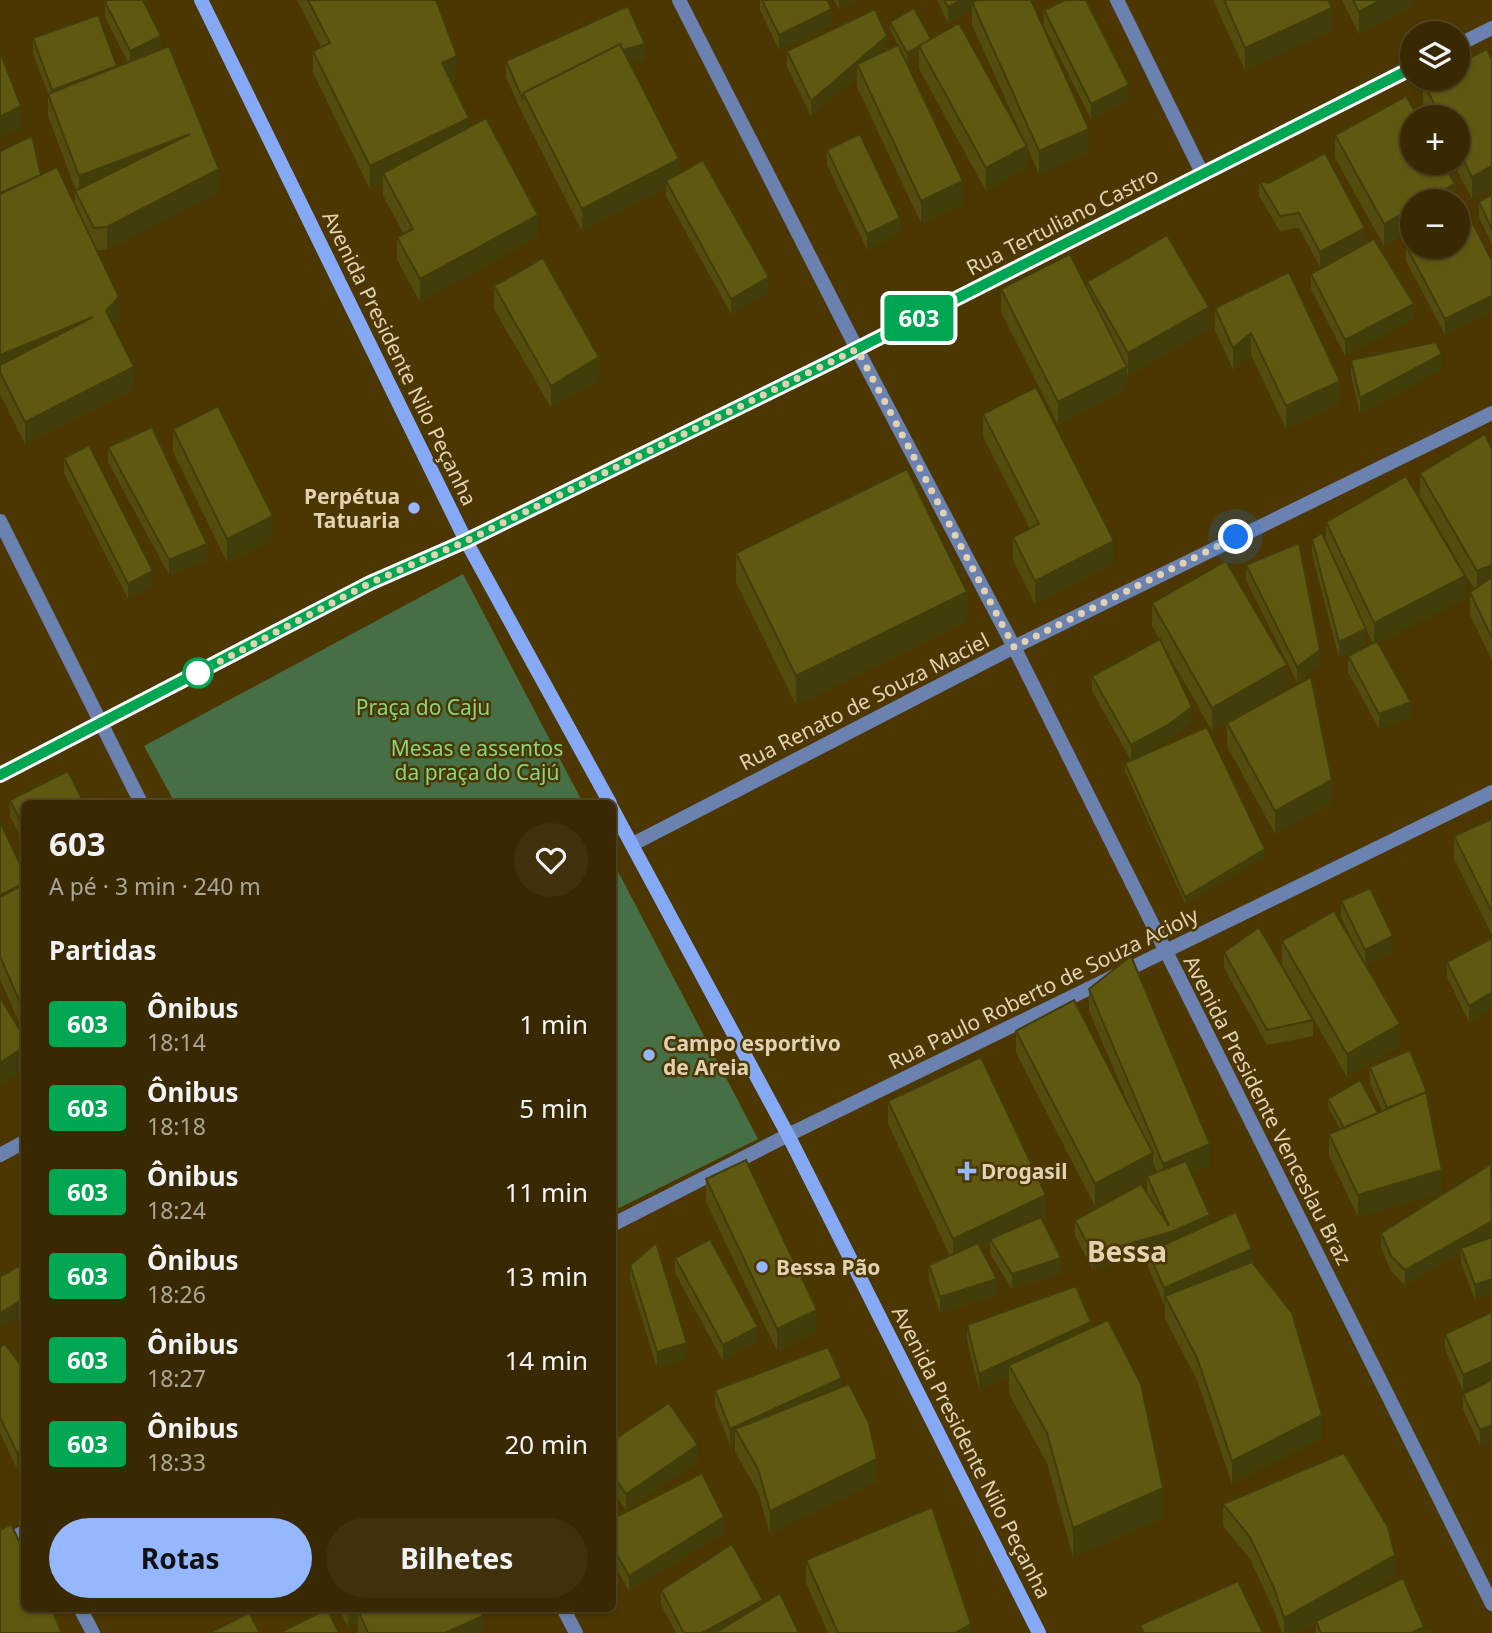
<!DOCTYPE html>
<html lang="pt">
<head>
<meta charset="utf-8">
<style>
	:root { --surface:#392902; --page:#40310c; --text:#f1f3f6; --muted:#aba699; --line:#534524; --accent:#94b7fd }
	body { margin:0; font-family:"Noto Sans",sans-serif; background:var(--page); color:var(--text); height:100vh; display:flex; flex-direction:column; font-size:26px; white-space:nowrap }
	* { box-sizing:border-box; margin:0 }
	p { font-size:23px; color:var(--muted) }
	.icon { flex:none; width:38px; height:38px; fill:none; stroke:currentColor; stroke-width:2; stroke-linecap:round; stroke-linejoin:round }
	.map { position:relative; flex:1; overflow:hidden }
	.panel { position:absolute; left:21px; top:800px; width:595px; height:812px; display:flex; flex-direction:column; background:var(--surface); border-radius:10px; box-shadow:0 2px 5px #0004,0 0 0 2px var(--line) }
	.panel>* { flex:none }
	.badge { padding:0 14px; border-radius:5px; font-size:24px; line-height:46px }
	.buttons { position:absolute; left:1400px; top:21px; display:grid; gap:14px }
	.buttons a { display:grid; place-items:center; width:70px; height:70px; border-radius:50%; background:var(--surface); box-shadow:0 2px 5px #0004,0 0 0 2px var(--line); font-size:35px }
	.you { position:absolute; width:35px; height:35px; margin:-18px; border:5px solid #fff; border-radius:50%; background:#1a73e8; box-shadow:0 0 0 10px #1a73e833 }
	.map>.badge { position:absolute; translate:-50% -50%; box-shadow:0 0 0 4px #fff }
	h2 { padding:0 28px; font-size:26px; line-height:63px }
	.round { display:grid; place-items:center; flex:none; width:74px; height:74px; border-radius:37px; background:var(--page) }
	.summary { display:flex; align-items:center; justify-content:space-between; height:119px; padding:0 28px }
	h1 { font-size:33px; font-weight:700; line-height:52px }
	.button { display:flex; gap:14px; margin-top:auto; padding:14px 28px }
	.button a { flex:1; height:80px; border-radius:42px; background:var(--accent); color:#111; font-size:28px; font-weight:700; line-height:80px; text-align:center }
	.button a+a { background:var(--page); color:var(--text) }
	ul { padding:0; list-style:none }
	li { display:flex; align-items:center; gap:21px; height:84px; padding:0 28px }
	li div { flex:1 }
	li b { display:block; font-size:26px }
	li em { font-style:normal }
	li .badge { min-width:77px; font-weight:700; text-align:center }
	.map>svg:first-child { display:block }
	.green { fill:#466f45 }
	.lines { fill:none; stroke-linecap:round; stroke-linejoin:round }
	.minor { stroke:#6b82b1; stroke-width:14 }
	.tertiary { stroke:#6b82b1; stroke-width:14 }
	.secondary { stroke:#85a9f4; stroke-width:14 }
	.wall { fill:#524c0e; fill-rule:evenodd }
	.shaded-wall { fill:#423e0b }
	.building { fill:#5f5810; stroke:#423e0b; stroke-width:2 }
	.line-casing { stroke:#fff; stroke-width:16 }
	.line { stroke:#00a651; stroke-width:10 }
	.walk { stroke:#e2d2b4; stroke-width:7; stroke-dasharray:0 12.6 }
	.poi-dot { fill:#94b7fd; stroke:#4c3702; stroke-width:2.5 }
	.stop-dot { fill:#fff; stroke:#00a651; stroke-width:3.5 }
	.labels { text-anchor:middle; dominant-baseline:central; stroke-width:5; stroke-linejoin:round; paint-order:stroke }
	.street-label { font-size:21px; fill:#e2d2b4; stroke:#4c3702 }
	.poi-label { font-size:21px; font-weight:bold; fill:#e2d2b4; stroke:#4c3702; text-anchor:start }
	.park-label { font-size:21px; fill:#85d784; stroke:#4c3702 }
	.district-label { font-size:28px; font-weight:bold; fill:#e2d2b4; stroke:#4c3702 }
</style>
</head>
<body>
<div class="map">
<svg width="1492" height="1633" viewBox="0 0 1492 1633">
	<rect width="100%" height="100%" fill="#4c3702"/>
	<path class="green" d="M463,574l120,229h-366l-3,-5 -11,5h-28l-31,-57z
		M612,860l146,279 -145,72h-1z"/>
	<g class="lines">
		<path class="minor" d="M679,0l178,349 157,298 478,957
			M1117,0l85,173
			M0,521l141,282
			M633,844l381,-197 478,-234
			M0,1155l24,-13
			M80,1608l13,25
			M563,1608l13,25"/>
		<path class="tertiary" d="M1458,45l34,-17
			M0,775l370,-192 96,-42 391,-192 555,-281
			M612,1225l176,-90 704,-343
			M0,1545l24,-13"/>
		<path class="secondary" d="M201,0l265,541 144,262
			M612,808l176,327 251,498"/>
	</g>
	<path class="wall" d="M297,0h139l21,78 -6,3 18,46 69,110 -118,65 -23,-42v-23l7,-3 -21,-38v-13l-13,6 -57,-116v-22l8,-4z
		M760,0h67l5,24 -53,26 -19,-40z
		M834,0h24l-19,10z
		M937,0h94l58,152 -50,22 -12,-27v21l-41,23 -67,-122v-15l-12,6 -7,-12 63,156 -42,19 -64,-136v-10l-46,39 -24,-49v-16l100,-1 11,-5 -8,-16v-7l41,17 93,101 -52,-115v-15l-24,13z
		M1213,0h115l4,30 -87,40z
		M1342,0h71v6l-54,28z
		M105,2l56,48 58,142 -112,58h-11l23,70 -6,6 21,63 -109,55 -25,-50v-243l41,24 34,31v-15h1l-28,-75v-22l-15,-40v-16l84,29 11,-4 -23,-46z
		M1044,10l85,90 -38,19 -47,-93z
		M1487,49l-15,150 -19,-36h5v-46h-28l-7,-13v-22z
		M645,60l-15,3 49,110 90,120 -38,21 -65,-118v-7l-84,42 -59,-116 -17,-38v-16z
		M1335,135l120,66 -71,45 -49,-88z
		M827,150l73,83 -33,17 -40,-85z
		M1259,181l106,62 -45,24 -21,-39 -19,3 -21,-35z
		M1492,194v50l-13,-27v-15z
		M1406,246l52,1 -13,88 -39,-74z
		M1289,272l51,131 -54,26 -35,-74 -18,15 -18,-40v-22z
		M1311,274l103,45 -69,37 -34,-67z
		M1087,282l122,47 -81,47 -1,-3v16l-69,36 -57,-113v-23l86,-1z
		M494,286l105,94 -48,28 -57,-99z
		M1351,360l91,9 -82,45 -9,-39z
		M983,414l131,149 -79,41 -22,-44v-23l17,-8 -47,-92z
		M173,429l100,110 -46,23 -54,-110z
		M108,447l99,113 -38,15 -61,-113z
		M1492,449v211l-22,-45v-23l4,-3 -54,-93v-23z
		M64,458l89,129 -25,12 -64,-126z
		M1326,522l139,77 -87,44 33,74 -32,12 -31,-57v-16l25,-13 -7,-14v15l-27,14 -27,-104v-15l14,3z
		M736,553l231,68 -171,84 -60,-123z
		M1246,565l74,100 -23,17 -51,-102z
		M1152,603l135,84 -75,44 -48,-84 28,75 -24,18 -35,19 132,98 -80,47 -60,-133v-8l6,-3 -39,-69v-15l68,-36 -8,-14z
		M1227,723l105,79 -57,32 -48,-88z
		M10,800l14,3v41l-14,-28z
		M1492,819v116l-38,-76v-23z
		M0,822l24,50v162l-24,-55z
		M1341,901l52,50 -28,14 35,81 -53,31 -65,-113v-23l81,21 -22,-45z
		M1492,938v69l-23,15 -22,-45v-15z
		M1224,952l89,68v16l-46,9 -43,-77z
		M1089,989l121,177 -18,8 18,50 42,38 70,176 -90,46 -35,-104 -32,-61v-16l-1,1 -16,-37v-13l-55,16 -18,-34v-16l72,-28v-13l-52,27 -79,-153v-22l116,81 -43,-101zM1153,1163l4,9 -4,2z
		M1370,1067l57,32 15,94 -84,24 -29,-61v-22l11,-5 -12,-22v-8l50,14 4,-2 -12,-28z
		M888,1101l158,116 -4,2 19,54 -49,16 -22,-35v-10l-9,5 16,45 -57,19 -11,-33v-15l21,-9 -62,-132z
		M706,1179l111,153 -40,19 -71,-149z
		M1381,1233l107,5 4,-1v57l-17,6 -14,-37v-10l-56,32 -14,-14 -10,-23z
		M675,1258l83,84 -35,19 -48,-88z
		M630,1265l57,93 -30,10 -27,-88z
		M1492,1312l-29,79 -18,-42v-15z
		M967,1325l124,3 72,190 -90,39 -26,-94 -38,-69v-18l-30,14 -12,-50z
		M0,1348l24,21 -7,100 -17,-36z
		M1492,1380v60l-12,6 -17,-37v-15z
		M842,1387l35,94 -107,53 -12,-42 -23,-40v-10l-5,3 -15,-39v-16z
		M612,1441l86,20 -72,49 -14,-20z
		M1223,1504l172,73 -62,36 99,20h-116v-10l-18,10h-16l-8,-22 -24,-52 -27,-33z
		M612,1519l112,14 -95,58 -17,-30z
		M806,1560l165,73h-143l-22,-50z
		M661,1590l102,14 36,29h-123l-15,-28z
		M339,1608h140l4,25h-125v-10l-10,5z"/>
	<path class="shaded-wall" d="M839,0h19l-19,10z
		M962,0h30l-20,2v8l-24,13v-16z
		M1381,0h32v6l-54,28v-22z
		M1332,8v22l-87,40v-22z
		M832,9v15l-53,26v-15z
		M161,36v16l-31,15v-16z
		M887,36v15l-30,13v13l-46,39v-15z
		M645,44v16l-25,6v-15z
		M919,46v8l-12,6v-7z
		M457,56v22l-15,7v-22z
		M117,66l-65,39v-15z
		M1129,85v15l-38,19v-15z
		M21,106v23l-21,10v-22z
		M469,118v23l-86,32v10l-13,6v-23z
		M1089,129v23l-50,22v-23z
		M190,134l-111,65v-23z
		M1027,146v22l-41,23v-23z
		M679,159v23l-13,-1v8l-84,42v-22z
		M1492,166v23l-20,10v-22z
		M219,169v23l-112,58v-23z
		M963,181v23l-42,19v-22z
		M1455,184v17h-31z
		M1412,208v22l-28,16v-22z
		M538,215v22l-118,65v-23z
		M900,218v15l-33,17v-16z
		M1365,228v15l-45,24v-15z
		M769,277v16l-38,21v-15z
		M1492,296v16l-47,23v-16z
		M119,297v23l-13,13v-22z
		M1414,304v15l-69,37v-16z
		M1209,307v22l-81,47v-23z
		M93,317l-93,55v-17z
		M1251,333v22l-18,15v-22z
		M1442,354v15l-82,45v-16z
		M599,357v23l-48,28v-22z
		M134,367v22l-109,55v-22z
		M1127,367v22l-69,36v-23z
		M1340,381v22l-54,26v-23z
		M273,516v23l-46,23v-23z
		M1114,541v22l-79,41v-23z
		M207,544v16l-38,15v-15z
		M1492,565v22l-15,6v-22z
		M153,571v16l-25,12v-15z
		M1465,576v23l-91,47v-23z
		M967,592v29l-171,84v-29z
		M1366,629v15l-27,14v-16z
		M1320,650v15l-23,17v-15z
		M1287,665v22l-75,44v-23z
		M1411,702v15l-32,12v-15z
		M1192,707v15l-24,18 -37,21v-16z
		M1332,780v22l-57,32v-23z
		M1265,849v8l-80,47v-7z
		M1393,936v15l-28,14v-15z
		M1492,992v15l-23,15v-16z
		M1400,1024v22l-53,31v-23z
		M24,1047v22l-24,16v-22z
		M1210,1144v22l-47,21v-23z
		M1153,1153v23h-6v3l-52,27v-22z
		M1442,1170v23l-84,24v-22z
		M1046,1195v22l-53,26 -3,-4v5l-37,18v-23z
		M1210,1215v15l-62,22v2l-55,16v-16z
		M1492,1221v15l-29,16 -2,-4v5l-56,32v-15z
		M1252,1249v16l-87,31v7l-1,1v-16z
		M1061,1258v15l-49,16v-15z
		M997,1279v15l-57,19v-16z
		M1492,1279v15l-17,6v-15z
		M24,1299v15l-24,14v-15z
		M817,1310v22l-40,19v-22z
		M1091,1322v15l-82,28v11l-30,14v-16z
		M758,1327v15l-35,19v-16z
		M687,1343v15l-30,10v-16z
		M1492,1362v16l-29,13v-16z
		M842,1378v15l-107,36v13l-5,3v-16z
		M1322,1415v23l-90,46v-23z
		M1492,1425v15l-12,6v-16z
		M698,1445v16l-72,49v-16z
		M24,1450v15l-7,4v-16z
		M877,1459v22l-107,53v-23z
		M1163,1488v30l-90,39v-29z
		M724,1517v16l-95,58v-15z
		M1395,1555v22l-97,56h-14v-15z
		M763,1600v15l-33,18h-28z
		M348,1608h41l-31,2v13l-10,5z
		M483,1616v17h-38z
		M971,1624v9h-16z
		M1424,1627v6h-13z"/>
	<path class="building" d="M108,0h35l18,36 -31,15 -25,-49z
		M308,0h128l21,56 -15,7 27,55 -99,48 -57,-115 17,-8z
		M762,0h65l5,9 -53,26z
		M944,0h18l-14,7z
		M977,0h54l58,129 -50,22 -67,-149z
		M1065,0h21l43,85 -38,19 -47,-94z
		M1224,0h104l4,8 -87,40z
		M1353,0h28l-22,12z
		M628,6l17,38 -22,6 -3,-6 -97,49v7l-17,-39z
		M914,8l17,31 -24,14 -17,-31z
		M875,9l12,27 -76,65 -24,-50z
		M98,15l19,51 -65,24 -19,-52z
		M959,23l68,123 -41,22 -67,-122z
		M620,44l59,115 -97,50 -59,-116z
		M898,45l65,136 -42,20 -64,-137z
		M169,46l50,123 -112,58 -13,1 -19,-37 115,-57 -111,42 -31,-82z
		M1487,49l5,10v107l-20,11 -14,-27v-33h-17l-18,-35 6,-3h29v-15z
		M0,52l21,54 -21,11z
		M1406,96l12,21h-6v46h31l12,21 -31,17h-12v7l-28,16 -49,-89z
		M486,118l52,97 -118,64 -23,-42 16,-8 -30,-56z
		M860,134l40,84 -33,16 -40,-84z
		M32,136l9,39 -41,18v-42z
		M1325,153l40,75 -45,24 -21,-39 -19,3 -21,-35 10,2z
		M703,160l66,117 -38,22 -65,-118z
		M57,167l62,130 -13,14 28,56 -109,55 -25,-50v-7l93,-48 -93,38v-161z
		M1492,194v35l-13,-27z
		M1467,212l25,49v35l-47,23 -39,-73 6,-4v5h46v-30z
		M1167,235l42,72 -81,46 -41,-71z
		M1374,239l40,65 -69,36 -34,-66z
		M1070,254l57,113 -69,35 -57,-113z
		M543,258l56,99 -48,29 -57,-100z
		M1289,272l51,109 -54,25 -35,-73 -18,15 -18,-40z
		M1436,342l6,12 -82,44 -9,-38z
		M1036,387l78,154 -79,40 -22,-44 26,-13 -56,-110z
		M218,406l55,110 -46,23 -54,-110z
		M152,427l55,117 -38,16 -61,-113z
		M1485,434l7,15v116l-15,6 -57,-98z
		M89,445l64,126 -25,13 -64,-126z
		M907,469l60,123 -171,84 -60,-123z
		M1406,476l59,100 -91,47 -48,-101z
		M1322,533l44,96 -27,13 -27,-103z
		M1299,543l21,107 -23,17 -51,-102z
		M1226,561l61,104 -75,43 -60,-105z
		M1492,577v61l-22,-46z
		M1160,639l32,68 -24,18 -37,20 -39,-69z
		M1377,641l34,61 -32,12 -31,-58z
		M1311,677l21,103 -57,31 -48,-88z
		M1207,727l58,122 -80,48 -60,-134z
		M68,771l16,32h-60v25l-14,-28z
		M1492,819v93l-38,-76z
		M0,822l24,50v11l-24,12z
		M24,884v128l-24,-56v-59z
		M1370,888l23,48 -28,14 -24,-49z
		M1334,911l66,113 -53,30 -65,-113z
		M1259,927l54,93 -46,10 -43,-78z
		M1492,938v54l-23,14 -22,-44z
		M1131,956l79,188 -47,20 -74,-175z
		M0,997l24,40v10l-24,16z
		M1074,1000l79,153 -58,31 -79,-153z
		M1410,1050l17,42 -40,16 -17,-41z
		M981,1057l65,138 -93,44 -65,-138z
		M1360,1080l18,33 -34,15 -16,-29z
		M1426,1092l16,78 -84,25 -29,-61z
		M746,1160l71,150 -40,19 -71,-150z
		M1186,1161l24,54 -39,17 -78,22 -18,-34 66,-36 28,42 -22,-50z
		M1491,1164l1,57 -87,49 -14,-14 -10,-23z
		M1236,1212l16,37 -88,39 -16,-36z
		M1041,1217l20,41 -49,16 -22,-35z
		M1492,1237v42l-17,6 -14,-37z
		M710,1239l48,88 -35,18 -48,-87z
		M656,1243l31,100 -30,9 -27,-87z
		M978,1243l19,36 -57,18 -11,-32z
		M1252,1262l40,51 30,102 -90,46 -35,-103 -32,-62z
		M24,1263v36l-24,14v-36z
		M1076,1286l15,36 -112,52 -12,-49z
		M1492,1312v50l-29,13 -18,-41z
		M1108,1320l33,64 22,104 -90,40 -26,-95 -38,-68z
		M4,1343l20,26v81l-7,3 -17,-36v-69z
		M828,1347l14,31 -112,51 -15,-39z
		M1492,1380v45l-12,5 -17,-36z
		M849,1384l20,39 8,36 -107,52 -12,-42 -23,-40z
		M669,1403l29,42 -72,49 -14,-20v-33z
		M1344,1453l44,74 7,28 -111,63 -10,-30 -24,-51 -27,-33z
		M702,1473l22,44 -95,59 -17,-30v-27z
		M932,1507l39,117 -16,9h-117l-32,-73z
		M11,1524l13,28v56h27l11,25h-62v-103z
		M732,1544l31,56 -61,33h-18l-23,-43z
		M1403,1578l21,49 -13,6h-90l-5,-12z
		M1238,1581l25,52h-119l-4,-8z
		M780,1593l19,40h-84z
		M361,1608h118l4,8 -38,17h-77l-10,-23z
		M327,1609l12,24h-60z
		M249,1613l11,20h-51z
		M1430,1630l2,3h-10z"/>
	<g class="lines">
		<g class="line-casing">
			<path id="line" d="M0,775l370,-192 96,-42 367,-180 579,-293"/>
		</g>
		<use href="#line" class="line"/>
		<path class="walk" d="M198,673l172,-90 96,-42 391,-192 157,298 222,-110"/>
	</g>
	<g class="poi-dot">
		<circle cx="414" cy="508" r="7"/>
		<circle cx="649" cy="1055" r="7"/>
		<path d="M963.5 1160.5h7v7h7v7h-7v7h-7v-7h-7v-7h7z"/>
		<circle cx="762" cy="1267" r="7"/>
	</g>
	<circle class="stop-dot" cx="198" cy="673" r="14"/>
	<g class="labels">
		<g class="street-label">
			<text transform="translate(1062 221) rotate(-27)">Rua Tertuliano Castro</text>
			<text transform="translate(400 358) rotate(64)">Avenida Presidente Nilo Peçanha</text>
			<text transform="translate(864 701) rotate(-27)">Rua Renato de Souza Maciel</text>
			<text transform="translate(1043 988) rotate(-26)">Rua Paulo Roberto de Souza Acioly</text>
			<text transform="translate(1268 1110) rotate(63)">Avenida Presidente Venceslau Braz</text>
			<text transform="translate(972 1452) rotate(63)">Avenida Presidente Nilo Peçanha</text>
		</g>
		<g class="poi-label">
			<text x="400" y="496" text-anchor="end">Perpétua<tspan x="400" dy="24">Tatuaria</tspan></text>
			<text x="663" y="1043">Campo esportivo<tspan x="663" dy="24">de Areia</tspan></text>
			<text x="981" y="1171">Drogasil</text>
			<text x="776" y="1267">Bessa Pão</text>
		</g>
		<g class="park-label">
			<text x="423" y="707">Praça do Caju</text>
			<text x="477" y="748">Mesas e assentos<tspan x="477" dy="24">da praça do Cajú</tspan></text>
		</g>
		<g class="district-label">
			<text x="1127" y="1251">Bessa</text>
		</g>
	</g>
</svg>
<div class="buttons">
<a><svg class="icon" aria-label="layers" viewBox="0 0 24 24"><path d="M12 4l9 5-9 5-9-5zM3 14l9 5 9-5"/></svg></a>
<a>+</a>
<a>−</a>
</div>
<div class="you" style="left:1236px;top:537px"></div>
<b class="badge" style="left:919px;top:318px;background:#00a651;color:#fff">603</b>
<section class="panel">
<div class="summary"><div><h1>603</h1><p>A pé · 3 min · 240 m</p></div><a class="round"><svg class="icon" aria-label="heart" viewBox="0 0 24 24"><path d="M12 20l-8-8c-3-5 5-10 8-4 3-6 11-1 8 4z"/></svg></a></div>
<h2>Partidas</h2>
<ul>
<li><span class="badge" style="background:#00a651;color:#fff">603</span><div><b>Ônibus</b><p>18:14</p></div><em>1 min</em></li>
<li><span class="badge" style="background:#00a651;color:#fff">603</span><div><b>Ônibus</b><p>18:18</p></div><em>5 min</em></li>
<li><span class="badge" style="background:#00a651;color:#fff">603</span><div><b>Ônibus</b><p>18:24</p></div><em>11 min</em></li>
<li><span class="badge" style="background:#00a651;color:#fff">603</span><div><b>Ônibus</b><p>18:26</p></div><em>13 min</em></li>
<li><span class="badge" style="background:#00a651;color:#fff">603</span><div><b>Ônibus</b><p>18:27</p></div><em>14 min</em></li>
<li><span class="badge" style="background:#00a651;color:#fff">603</span><div><b>Ônibus</b><p>18:33</p></div><em>20 min</em></li>
</ul>
<div class="button"><a>Rotas</a><a>Bilhetes</a></div>
</section>
</div>
</body>
</html>
